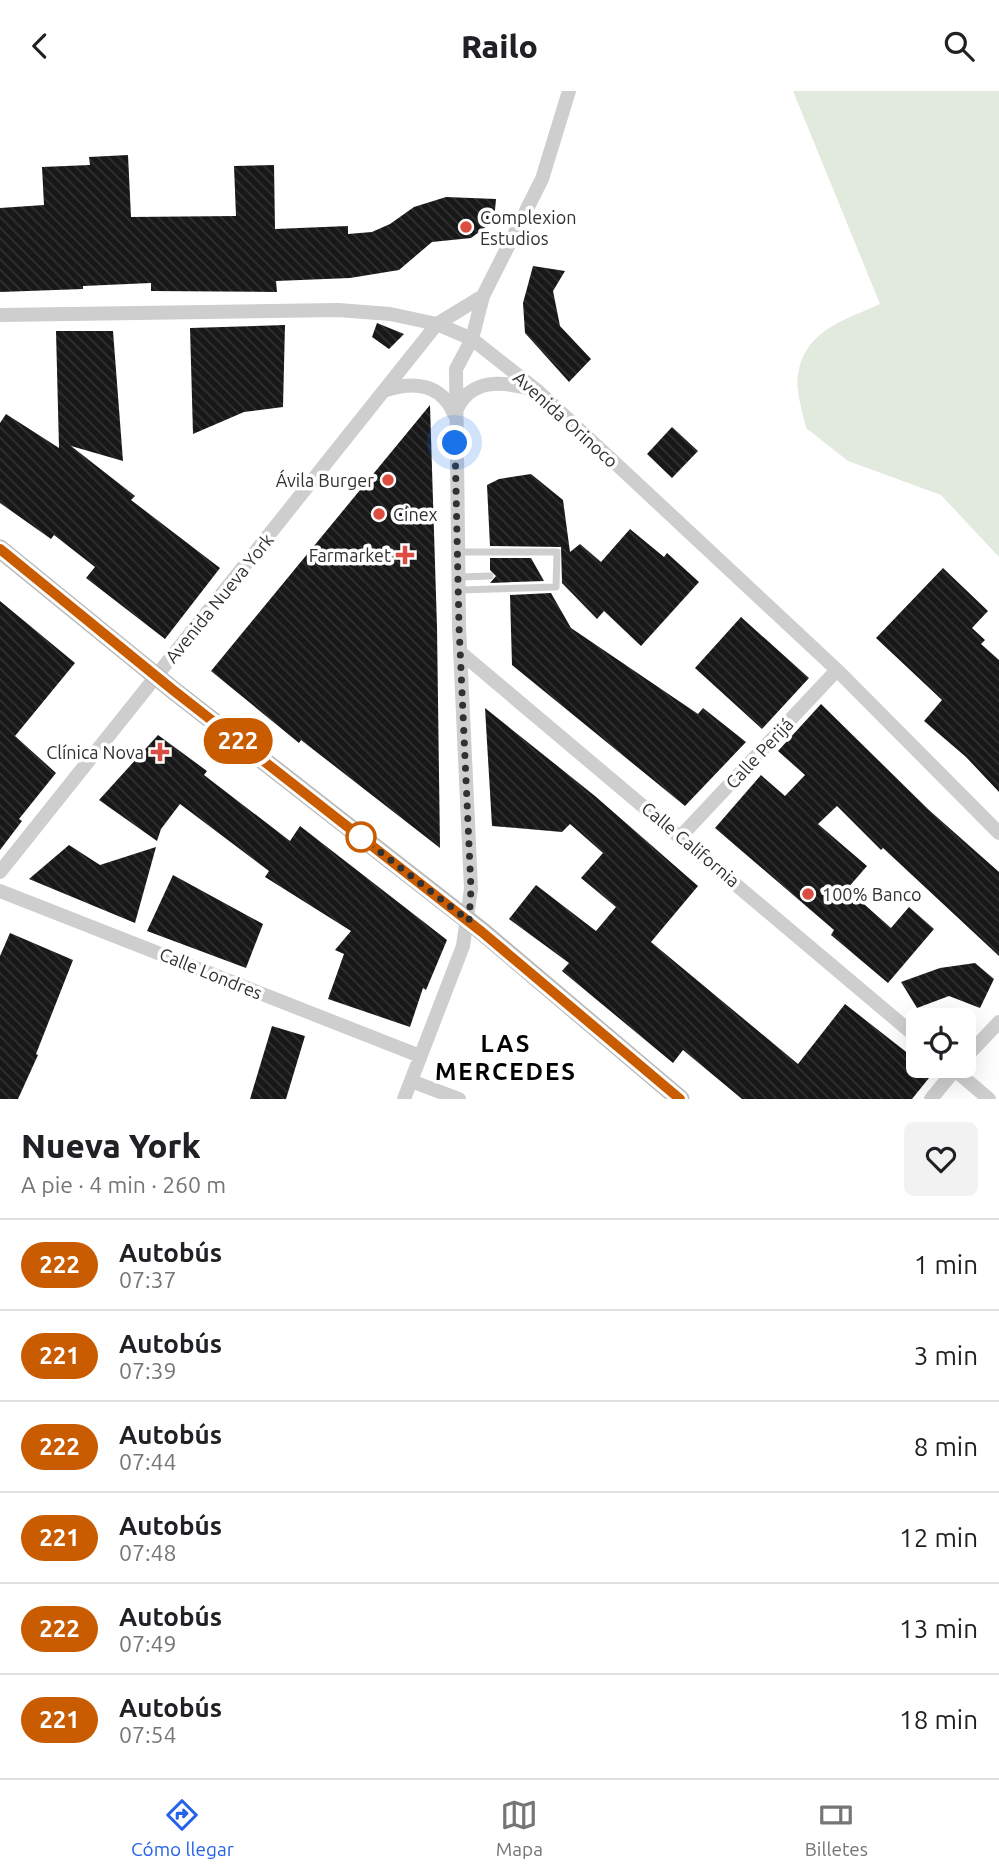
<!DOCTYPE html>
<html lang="es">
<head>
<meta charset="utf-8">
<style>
	:root { --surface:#fff; --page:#f2f2f2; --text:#202124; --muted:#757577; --line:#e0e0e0; --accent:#2563eb }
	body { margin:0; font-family:Ubuntu,sans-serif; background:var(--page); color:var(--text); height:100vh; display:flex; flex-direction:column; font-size:26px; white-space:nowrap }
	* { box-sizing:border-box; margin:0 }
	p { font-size:23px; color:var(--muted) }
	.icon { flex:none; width:38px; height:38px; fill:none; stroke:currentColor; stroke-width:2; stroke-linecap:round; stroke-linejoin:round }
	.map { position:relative; height:1008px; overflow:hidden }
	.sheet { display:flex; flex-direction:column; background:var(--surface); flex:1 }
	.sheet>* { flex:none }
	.badge { padding:0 14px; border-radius:23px; font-size:24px; line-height:46px }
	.buttons { position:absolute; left:906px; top:917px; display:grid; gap:14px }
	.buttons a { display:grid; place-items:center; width:70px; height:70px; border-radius:10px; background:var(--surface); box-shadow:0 7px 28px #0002; font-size:35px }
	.you { position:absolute; width:35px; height:35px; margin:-18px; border:5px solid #fff; border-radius:50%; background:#1a73e8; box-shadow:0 0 0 10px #1a73e833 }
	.map>.badge { position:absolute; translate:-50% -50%; box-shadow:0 0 0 4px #fff }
	.round { display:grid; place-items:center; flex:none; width:74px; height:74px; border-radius:10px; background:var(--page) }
	.summary { display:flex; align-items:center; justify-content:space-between; height:119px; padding:0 21px }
	h1 { font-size:33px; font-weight:800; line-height:52px }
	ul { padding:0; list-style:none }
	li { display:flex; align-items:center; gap:21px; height:91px; padding:0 21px; border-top:2px solid var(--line) }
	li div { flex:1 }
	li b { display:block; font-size:26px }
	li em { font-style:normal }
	li .badge { min-width:77px; font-weight:700; text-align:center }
	header { display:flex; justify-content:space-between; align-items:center; height:91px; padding:0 21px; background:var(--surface); font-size:32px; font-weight:800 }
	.dock { display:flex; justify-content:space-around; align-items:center; height:98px; border-top:2px solid var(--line); background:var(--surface); font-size:19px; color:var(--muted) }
	.dock a { display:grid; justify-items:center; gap:4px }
	.dock .active { color:var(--accent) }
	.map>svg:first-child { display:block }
	.grass { fill:#e2eade }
	.building { fill:url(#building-back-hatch) }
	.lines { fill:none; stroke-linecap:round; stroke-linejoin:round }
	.lane { stroke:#cecece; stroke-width:7 }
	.street { stroke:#cecece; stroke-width:14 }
	.secondary { stroke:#bbb; stroke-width:19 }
	.line-casing { stroke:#fff; stroke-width:16 }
	.line { stroke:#c95b00; stroke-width:10 }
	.walk { stroke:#313131; stroke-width:7; stroke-dasharray:0 12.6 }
	.poi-dot { fill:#db4d41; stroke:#fff; stroke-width:2.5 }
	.stop-dot { fill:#fff; stroke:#c95b00; stroke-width:3.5 }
	.labels { text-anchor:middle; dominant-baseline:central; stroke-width:7; stroke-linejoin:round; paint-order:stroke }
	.poi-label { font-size:18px; fill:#313131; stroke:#fff; text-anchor:start }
	.street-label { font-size:18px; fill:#313131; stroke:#fff }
	.district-label { font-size:24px; font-weight:bold; letter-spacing:2px; fill:#000; stroke:#fff }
</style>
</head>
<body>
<header><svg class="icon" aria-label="back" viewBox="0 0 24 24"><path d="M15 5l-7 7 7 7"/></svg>Railo<svg class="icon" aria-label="search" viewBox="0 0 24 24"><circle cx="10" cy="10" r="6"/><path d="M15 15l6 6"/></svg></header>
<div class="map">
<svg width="999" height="1008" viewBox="0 0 999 1008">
	<defs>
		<pattern id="building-back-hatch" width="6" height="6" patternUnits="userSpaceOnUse" patternTransform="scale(1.75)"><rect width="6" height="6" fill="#181818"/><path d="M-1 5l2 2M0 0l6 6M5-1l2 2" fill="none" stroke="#313131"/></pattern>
	</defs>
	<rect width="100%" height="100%" fill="#fff"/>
	<path class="grass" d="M793,0h206v466l-58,-62 -93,-34 -42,-33c-3,-15 -11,-38 -8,-54 7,-44 47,-54 82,-70z"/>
	<path class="building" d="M128,64l3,62 105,-1 -2,-50 40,-1 1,64 73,-3v8l24,-2 18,-8 24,-17 32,-10 50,2 -2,22 -23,17 -39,4 -33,28 -49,8 -74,3 1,11 -126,-1v-8l-68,3v3l-83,3v-84l44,-3 -2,-38 48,-2 -1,-8z
		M533,175l32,5 -12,20 7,35 31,33 -22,23 -44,-49 -2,-30z
		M377,232l27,11 -15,15 -17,-12z
		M285,234l-2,82 -39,5 -51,22 -3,-106z
		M56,240h57l10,130 -52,-15 64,50 -4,4 89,68 -55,71 -79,-61 9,-11 -41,-32 -3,4 -51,-36v-80l6,-9 53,34z
		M430,314l7,222 3,221 -139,-108 -2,3 -88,-72z
		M672,336l26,24 -26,27 -25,-24z
		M531,383l32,26 7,52 10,-8 21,18 29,-33 34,28 3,-4 32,29 -58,64 -37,-35 -7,8 -35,-36 -1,-36 -71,-1 -3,-61 12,-6z
		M490,467h41l13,23 -54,2 6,-7 -6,-6z
		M943,477l45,43 -16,17 13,12 -4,4 18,16v132l-33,-35 -42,-36 18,-21 -66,-62z
		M551,502l20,35 127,86 5,-6 43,34 -61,64 -173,-141 -2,-70z
		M0,510l75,62 -60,73 41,37 -37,46 3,2 -22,29z
		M741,526l68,61 -47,51 -67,-61z
		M821,613l108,106 70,62v84l-116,-108 -2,2 -44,-44 -19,18 49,42 -20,23 44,39 18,-21 25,22 -46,54 -57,-48 3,-5 -119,-102 46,-53 24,21 20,-21 -27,-24z
		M485,617l110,88 103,90 -47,56 147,122 47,-60 74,58v4l14,7 -21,26h-170l-59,-49 -10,13 -111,-92 7,-8 -60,-44 27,-34 60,46 20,-24 -35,-29 22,-25 -33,-29 -8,8 -70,-6z
		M158,644l49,36 -3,4 86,66 10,-15 147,114 -21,50 -3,-2 -13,39 -82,-28 16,-45 -9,-4 16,-19 -86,-54 4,-6 -89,-67 -19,25 -4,12 -58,-41z
		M69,754l31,20 56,-18 -21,76 -106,-44z
		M173,784l90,49 -17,44 -99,-37z
		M10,842l63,27 -37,94 2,1 -20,44h-18v-143z
		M975,872l19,16 -14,29 -31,-12 -32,12 -16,-26 39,-14z
		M272,935l33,10 -19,63h-36z"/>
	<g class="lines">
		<path class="lane" d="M459,486l31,-1
			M459,499l97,-3 1,-35h-98"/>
		<path class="street" d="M0,224l338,-5 52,4 47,10 35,15 67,53 298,278 162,163
			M384,300c29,-10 57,-8 70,23
			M456,320c14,-33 46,-30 75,-22
			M460,561l459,387
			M681,745l156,-166
			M0,781l437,-548 46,-28
			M0,800l420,165
			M964,968l35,-37
			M950,975l39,33
			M411,990l48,18
			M404,1008l59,-153 8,-57 -12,-263 -3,-257 16,-30 11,-43 59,-117 27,-88
			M931,1008l27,-33"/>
		<path class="secondary" d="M0,458l173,141 310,242 197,167"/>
	</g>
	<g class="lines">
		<g class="line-casing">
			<path id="line" d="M0,458l173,141 309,242 198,167"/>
		</g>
		<use href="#line" class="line"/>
		<path class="walk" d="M361,746l108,84 2,-32 -12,-263 -4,-183"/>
	</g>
	<g class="poi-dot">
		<circle cx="466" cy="136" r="7"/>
		<circle cx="388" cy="389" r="7"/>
		<circle cx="379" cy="423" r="7"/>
		<path d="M401.5 453.5h7v7h7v7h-7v7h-7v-7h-7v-7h7z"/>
		<path d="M156.5 650.5h7v7h7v7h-7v7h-7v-7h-7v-7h7z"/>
		<circle cx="808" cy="803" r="7"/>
	</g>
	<circle class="stop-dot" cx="361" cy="746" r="14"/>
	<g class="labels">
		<g class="poi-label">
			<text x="480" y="126">Complexion<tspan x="480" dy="21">Estudios</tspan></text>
			<text x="374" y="389" text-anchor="end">Ávila Burger</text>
			<text x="393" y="423">Cinex</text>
			<text x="391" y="464" text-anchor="end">Farmarket</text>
			<text x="144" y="661" text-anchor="end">Clínica Nova</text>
			<text x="822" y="803">100% Banco</text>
		</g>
		<g class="street-label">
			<text transform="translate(566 328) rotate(42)">Avenida Orinoco</text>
			<text transform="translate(219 507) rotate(-51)">Avenida Nueva York</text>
			<text transform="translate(759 662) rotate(-47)">Calle Perijá</text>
			<text transform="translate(691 753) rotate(40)">Calle California</text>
			<text transform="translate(211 882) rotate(22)">Calle Londres</text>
		</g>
		<g class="district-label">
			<text x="506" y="952">LAS<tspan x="506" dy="28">MERCEDES</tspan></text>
		</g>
	</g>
</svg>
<div class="buttons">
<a><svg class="icon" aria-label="locate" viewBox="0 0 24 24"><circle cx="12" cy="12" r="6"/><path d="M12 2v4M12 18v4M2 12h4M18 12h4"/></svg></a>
</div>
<div class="you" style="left:455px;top:352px"></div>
<b class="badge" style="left:238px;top:650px;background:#c95b00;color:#fff">222</b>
</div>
<section class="sheet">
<div class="summary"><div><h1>Nueva York</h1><p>A pie · 4 min · 260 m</p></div><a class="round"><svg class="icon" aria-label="heart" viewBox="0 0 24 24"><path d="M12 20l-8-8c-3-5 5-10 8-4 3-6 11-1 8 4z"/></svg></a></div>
<ul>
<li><span class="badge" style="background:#c95b00;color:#fff">222</span><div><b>Autobús</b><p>07:37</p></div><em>1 min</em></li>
<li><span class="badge" style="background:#c95b00;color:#fff">221</span><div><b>Autobús</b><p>07:39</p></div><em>3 min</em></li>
<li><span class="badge" style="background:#c95b00;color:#fff">222</span><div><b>Autobús</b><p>07:44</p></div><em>8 min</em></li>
<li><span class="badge" style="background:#c95b00;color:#fff">221</span><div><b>Autobús</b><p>07:48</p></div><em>12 min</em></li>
<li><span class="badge" style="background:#c95b00;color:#fff">222</span><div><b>Autobús</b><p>07:49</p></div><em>13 min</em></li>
<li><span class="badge" style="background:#c95b00;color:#fff">221</span><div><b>Autobús</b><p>07:54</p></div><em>18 min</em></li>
</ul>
</section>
<nav class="dock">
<a class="active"><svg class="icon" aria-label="directions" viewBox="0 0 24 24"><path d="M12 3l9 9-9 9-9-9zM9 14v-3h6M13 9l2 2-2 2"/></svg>Cómo llegar</a>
<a><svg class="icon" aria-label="map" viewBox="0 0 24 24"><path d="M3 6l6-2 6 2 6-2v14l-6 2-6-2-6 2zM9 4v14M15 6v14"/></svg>Mapa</a>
<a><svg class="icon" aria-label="tickets" viewBox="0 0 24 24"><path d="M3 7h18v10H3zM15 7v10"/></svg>Billetes</a>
</nav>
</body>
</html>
